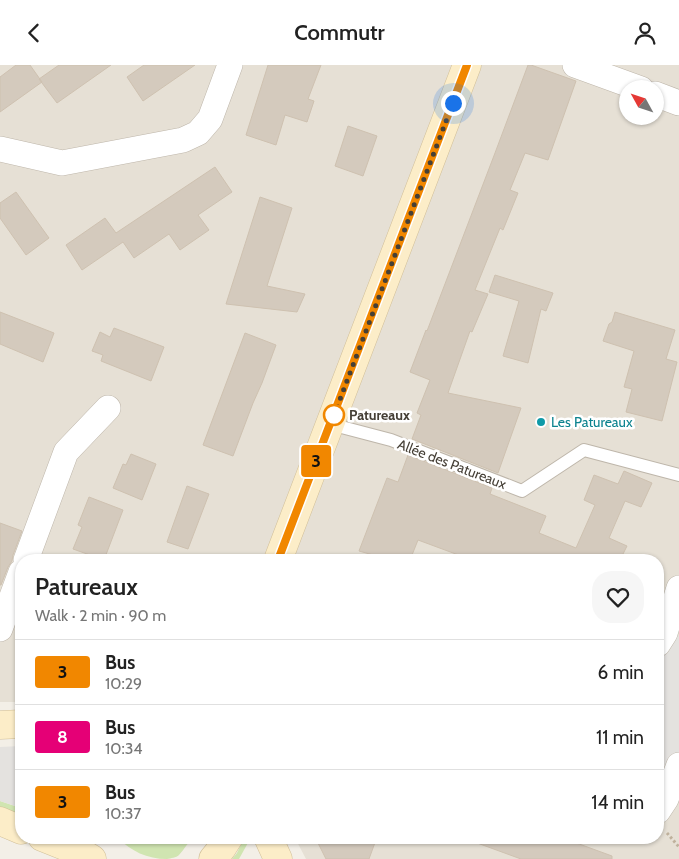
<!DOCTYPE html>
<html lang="en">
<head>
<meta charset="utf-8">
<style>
	:root { --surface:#fff; --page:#f6f6f6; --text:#222; --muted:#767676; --line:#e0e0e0 }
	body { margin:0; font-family:Cabin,sans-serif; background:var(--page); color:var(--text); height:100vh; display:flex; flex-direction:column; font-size:19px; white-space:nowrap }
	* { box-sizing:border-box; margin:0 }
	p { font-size:16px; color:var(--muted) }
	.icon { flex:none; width:28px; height:28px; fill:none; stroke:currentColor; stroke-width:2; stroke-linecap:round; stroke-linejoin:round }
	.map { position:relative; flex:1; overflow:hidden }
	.panel { position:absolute; left:15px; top:489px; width:649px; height:290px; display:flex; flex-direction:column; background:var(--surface); border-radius:20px; box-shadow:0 1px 4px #0004 }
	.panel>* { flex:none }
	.badge { padding:0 10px; border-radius:4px; font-size:18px; line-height:32px }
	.needle { width:32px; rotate:310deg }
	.buttons { position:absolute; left:619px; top:15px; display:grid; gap:10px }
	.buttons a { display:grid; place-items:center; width:45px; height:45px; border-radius:50%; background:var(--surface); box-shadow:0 1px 4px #0004; font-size:25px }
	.you { position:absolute; width:25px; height:25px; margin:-12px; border:4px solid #fff; border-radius:50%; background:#1a73e8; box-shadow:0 0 0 8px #1a73e833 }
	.map>.badge { position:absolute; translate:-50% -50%; box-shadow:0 0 0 2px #fff }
	.round { display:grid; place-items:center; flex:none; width:52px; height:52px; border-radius:20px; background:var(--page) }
	.overview { display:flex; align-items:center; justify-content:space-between; height:85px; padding:0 20px }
	h1 { font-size:24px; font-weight:600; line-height:38px }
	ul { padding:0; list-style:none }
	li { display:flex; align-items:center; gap:15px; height:65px; padding:0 20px; border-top:1px solid var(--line) }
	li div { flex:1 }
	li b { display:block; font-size:19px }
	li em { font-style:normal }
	li .badge { min-width:55px; font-weight:700; text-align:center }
	header { display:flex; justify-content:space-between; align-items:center; height:65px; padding:0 20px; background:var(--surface); font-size:22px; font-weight:600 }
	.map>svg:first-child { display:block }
	.residential { fill:#e6e0d5; fill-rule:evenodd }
	.green { fill:#d0e5b1 }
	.parking { fill:#e4e2df }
	.building { fill:#d4cabd; stroke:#cec1b0 }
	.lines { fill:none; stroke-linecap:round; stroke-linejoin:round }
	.lane-casing { stroke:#beb6aa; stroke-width:14 }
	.street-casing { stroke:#beb6aa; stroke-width:26 }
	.secondary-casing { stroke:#d1bf98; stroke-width:29 }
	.path { stroke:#bfb19c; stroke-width:3; stroke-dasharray:2.5 2.5; stroke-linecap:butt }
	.lane { stroke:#fff; stroke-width:12 }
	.street { stroke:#fff; stroke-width:25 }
	.secondary { stroke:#fcedc8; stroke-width:28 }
	.line-casing { stroke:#fff; stroke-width:11 }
	.line { stroke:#f18700; stroke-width:8 }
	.walk { stroke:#453f36; stroke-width:5; stroke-dasharray:0 9 }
	.stop-dot { fill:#fff; stroke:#f18700; stroke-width:2.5 }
	.culture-dot { fill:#0f9aa8; stroke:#fff; stroke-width:2 }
	.labels { text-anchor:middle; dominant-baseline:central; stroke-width:5; stroke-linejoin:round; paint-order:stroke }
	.stop-label { font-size:14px; font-weight:bold; fill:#453f36; stroke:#fff; text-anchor:start }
	.culture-label { font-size:14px; fill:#0d838f; stroke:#fff; text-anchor:start }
	.street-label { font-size:14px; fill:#453f36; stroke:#fff }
</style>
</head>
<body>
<header><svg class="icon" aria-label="back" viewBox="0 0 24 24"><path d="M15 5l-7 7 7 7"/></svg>Commutr<svg class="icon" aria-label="person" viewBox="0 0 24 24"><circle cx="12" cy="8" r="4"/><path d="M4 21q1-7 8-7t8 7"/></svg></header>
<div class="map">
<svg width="679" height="794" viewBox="0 0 679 794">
	<rect width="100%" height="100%" fill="#f3efe7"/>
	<path class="residential" d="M0,0h679v553l-5,11 5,4v226h-373l-11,-21 363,-1v-277h-637v142h-21zM628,24h27v27h-27z"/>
	<path class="green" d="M0,736l21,7v15l-21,-7z
		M118,773h81c-13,3 -12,9 -20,17 -3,3 -8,3 -12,4 -20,0 -36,-8 -49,-21z
		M244,773h4l1,3 -10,18h-7l5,-6z"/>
	<path class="parking" d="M658,563l21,8v157l-21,28z
		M21,681v62l-21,-7v-54z"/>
	<path class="building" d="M16,0h14l12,17 -42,30v-35z
		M59,0h52l-54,38 -18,-24z
		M144,0h51l-52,36 -16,-24z
		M268,0h53l-13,34 6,2 -7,21 -22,-7 -9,30 -30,-10z
		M528,0h3l45,16 -28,79 -23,-7 -15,37 8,3 -15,37 -3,-2 -25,62 13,4 -16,38 -2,-1 -22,62 73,15 -23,65 -86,-34 9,-24 -4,-2 13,-33 -20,-8 16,-42 1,1 68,-178z
		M348,61l29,10 -14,40 -28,-10z
		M215,102l17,25 -34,23 11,15 -29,20 -11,-16 -35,24 -11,-16 -41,28 -16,-25 39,-27 11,15z
		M16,127l33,46 -23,17 -26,-37v-15z
		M260,132l32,11 -25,78 38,8 -8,18 -71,-8z
		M495,210l58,18 -7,18 -5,-2 -13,54 -25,-7 16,-55 -30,-9z
		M0,247l54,21 -11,29 -43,-18z
		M615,247l60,18 -9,29 11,3 -15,59 -36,-9 6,-23 -8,-2 10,-36 -31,-10 6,-17 3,-2z
		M114,263l50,19 -13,34 -50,-20 2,-6 -11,-4 8,-19 10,5z
		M245,268l31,12 -14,38 -9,20 -20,53 -30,-11z
		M131,389l25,10 -14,36 -29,-12 10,-24 3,1z
		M408,390l84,33 -2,6 56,22 -7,17 37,15 19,-43 -11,-5 10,-25 24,9 6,-13 28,12 -11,24 -16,-6 -16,37 18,8 -7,14h-148l-54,-20 -8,20h-19l-32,-9 28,-73 11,4z
		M187,421l22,8 -21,55 -21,-7z
		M89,432l34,13 -19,50 -31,-11 9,-22 -4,-2z
		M0,458l22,8 -9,24 -1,6 -4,6 -7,18h-1z
		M315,772h62l-8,22h-43z
		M469,772h91l52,19v3h-91l-52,-19z"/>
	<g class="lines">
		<g class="lane-casing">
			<path id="lane" d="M330,359l61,16 131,51 62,-41 95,25"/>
		</g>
		<g class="street-casing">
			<path id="street" d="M575,0l66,24
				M655,29l24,9
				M0,84l62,14 121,-23 15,-7 12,-14 20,-54
				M26,495l40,-108 42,-44
				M0,564l21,-57
				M658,579l7,-11 14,-45
				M658,746l8,-12 13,-34"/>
		</g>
		<g class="secondary-casing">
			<path id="secondary" d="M278,495l189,-495
				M0,660l21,-1
				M0,756l21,9
				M42,772l40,16 10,6
				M268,772l10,22
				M213,794l9,-11 7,-11"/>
		</g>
		<path class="path" d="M667,768l12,14"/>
		<use href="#lane" class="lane"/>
		<use href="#street" class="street"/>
		<use href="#secondary" class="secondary"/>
	</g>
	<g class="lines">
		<g class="line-casing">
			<path id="line" d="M278,495l189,-495"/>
		</g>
		<use href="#line" class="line"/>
		<path class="walk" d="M334,350l119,-312"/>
	</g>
	<circle class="stop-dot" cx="334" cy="350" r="10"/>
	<circle class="culture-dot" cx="541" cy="357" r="5"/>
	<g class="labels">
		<g class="stop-label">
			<text x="349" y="350">Patureaux</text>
		</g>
		<g class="culture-label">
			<text x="551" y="357">Les Patureaux</text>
		</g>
		<g class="street-label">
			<text transform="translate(452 399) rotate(21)">Allée des Patureaux</text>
		</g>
	</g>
</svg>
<div class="buttons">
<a><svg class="needle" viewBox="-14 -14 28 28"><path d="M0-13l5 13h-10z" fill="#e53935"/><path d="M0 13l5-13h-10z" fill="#767676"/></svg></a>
</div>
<div class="you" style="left:453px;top:38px"></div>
<b class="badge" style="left:316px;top:396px;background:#f18700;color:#111">3</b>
<section class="panel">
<div class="overview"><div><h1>Patureaux</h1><p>Walk · 2 min · 90 m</p></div><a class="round"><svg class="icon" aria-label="heart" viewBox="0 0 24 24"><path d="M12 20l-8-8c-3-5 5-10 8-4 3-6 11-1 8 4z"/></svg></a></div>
<ul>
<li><span class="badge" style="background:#f18700;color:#111">3</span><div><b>Bus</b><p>10:29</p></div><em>6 min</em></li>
<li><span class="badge" style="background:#e50076;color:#fff">8</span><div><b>Bus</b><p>10:34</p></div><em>11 min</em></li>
<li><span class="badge" style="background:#f18700;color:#111">3</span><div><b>Bus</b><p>10:37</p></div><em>14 min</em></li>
</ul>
</section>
</div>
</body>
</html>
